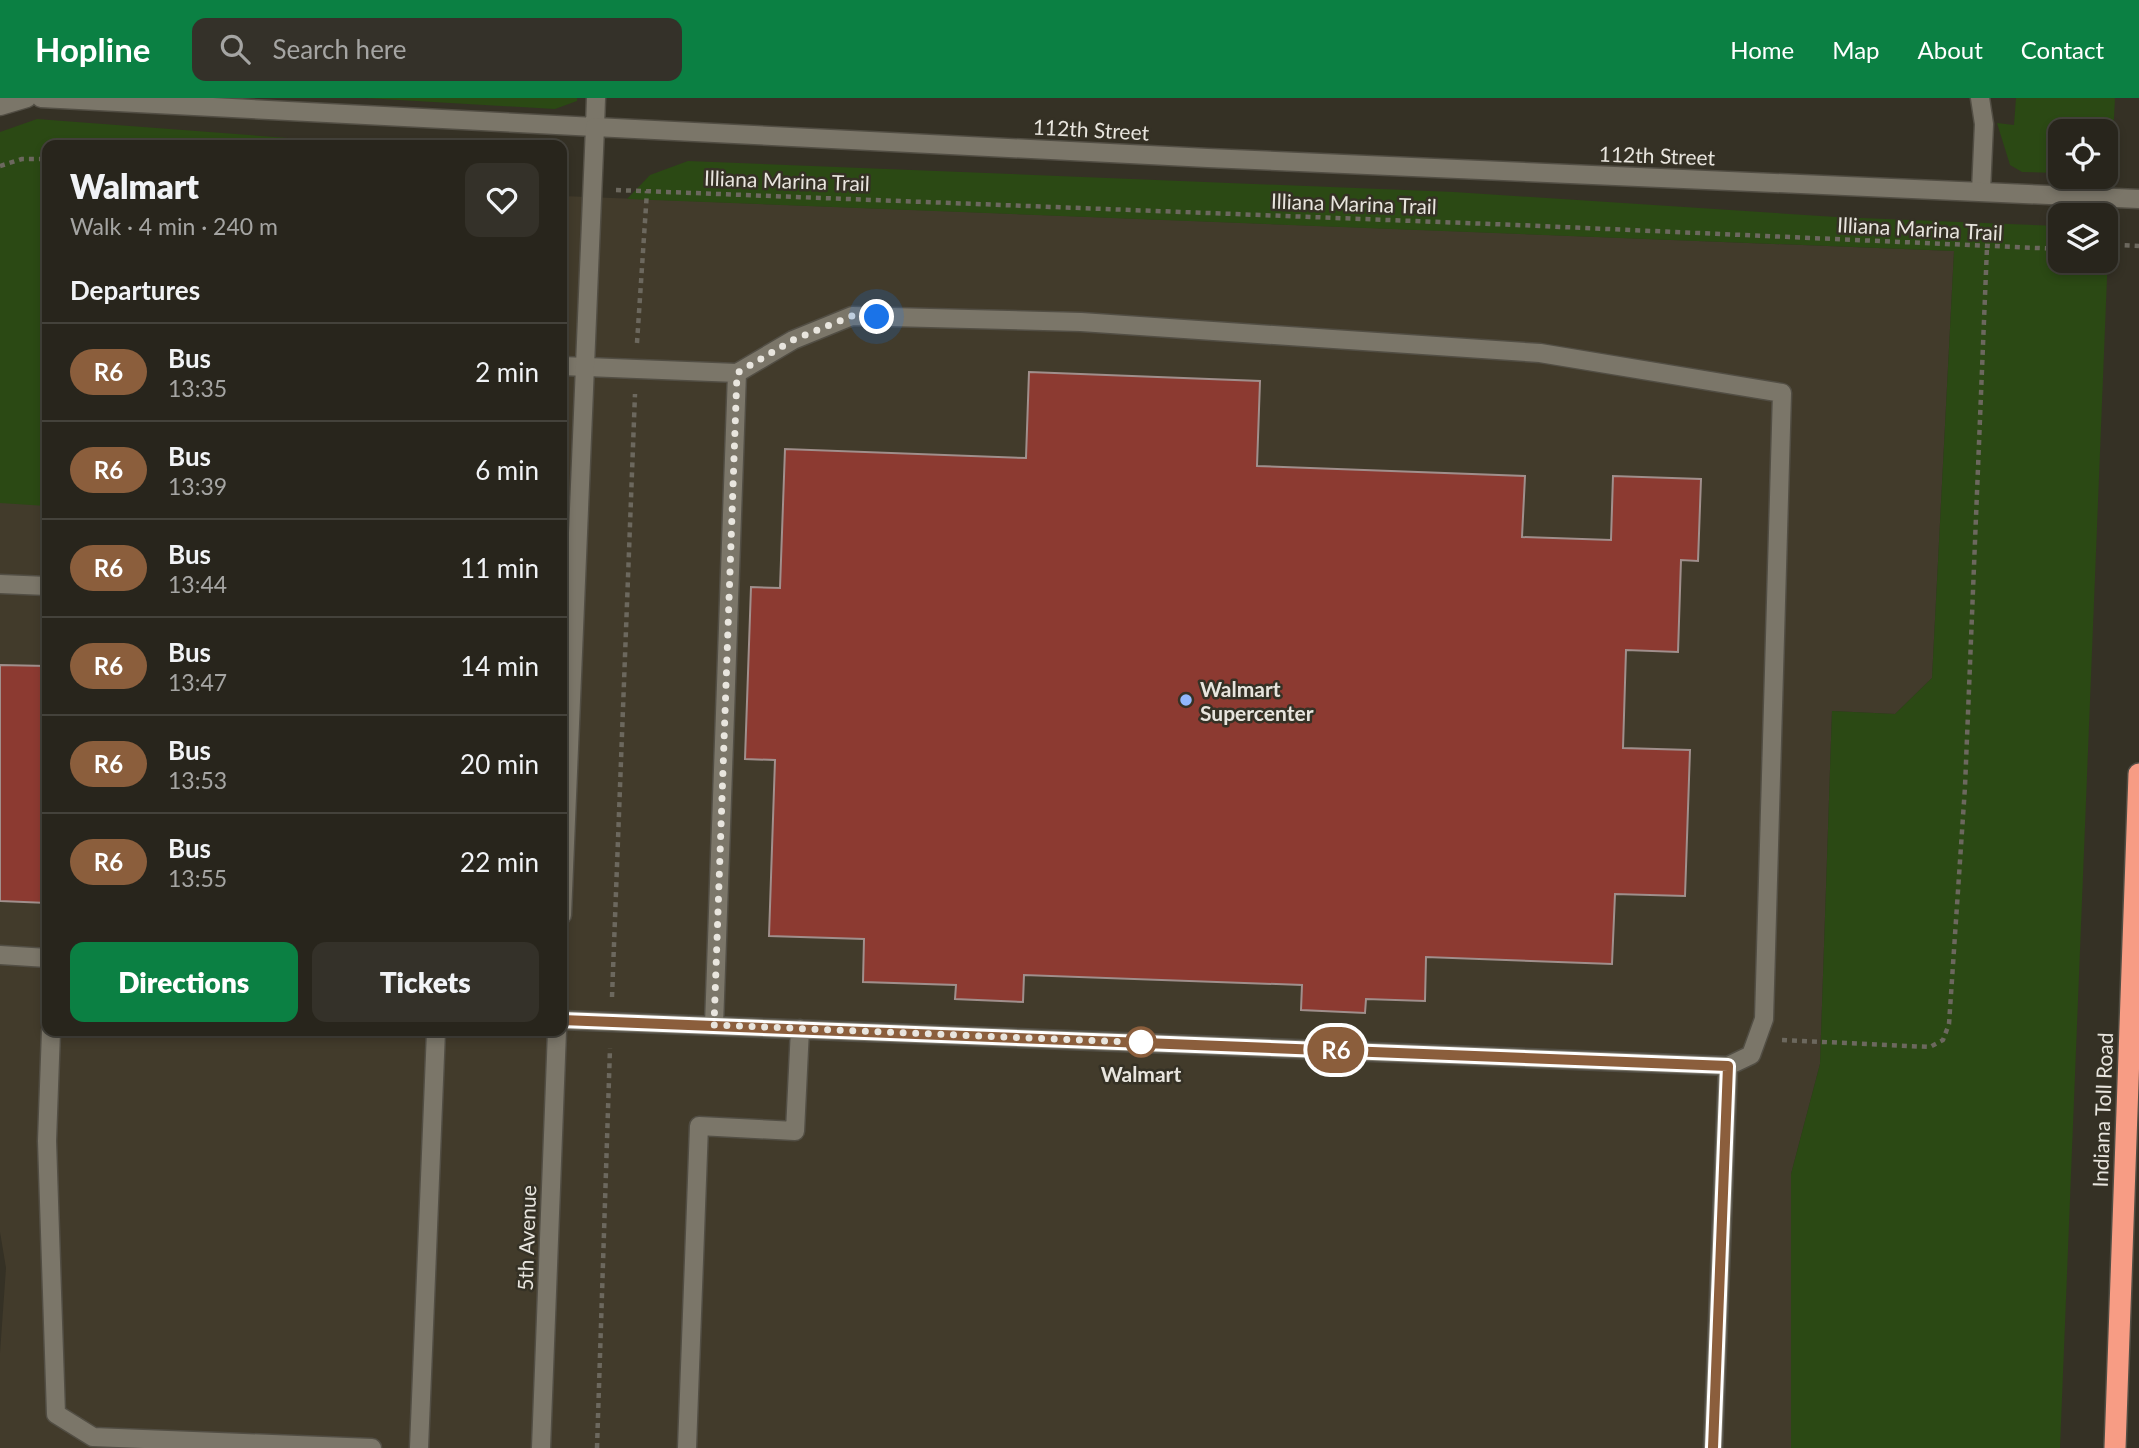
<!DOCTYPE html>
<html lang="en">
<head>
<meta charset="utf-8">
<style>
	:root { --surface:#28251c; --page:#343129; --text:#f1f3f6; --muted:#a5a5a3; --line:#44423b; --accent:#0b8043 }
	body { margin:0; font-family:Lato,sans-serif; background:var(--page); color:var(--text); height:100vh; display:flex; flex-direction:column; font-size:26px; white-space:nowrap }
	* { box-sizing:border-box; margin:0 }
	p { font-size:23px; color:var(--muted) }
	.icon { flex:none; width:38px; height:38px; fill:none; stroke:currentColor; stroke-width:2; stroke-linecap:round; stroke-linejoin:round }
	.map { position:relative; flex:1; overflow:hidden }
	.panel { position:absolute; left:42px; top:42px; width:525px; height:896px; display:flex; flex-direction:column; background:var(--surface); border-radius:14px; box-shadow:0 4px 10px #0003,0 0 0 2px var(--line) }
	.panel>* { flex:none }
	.badge { padding:0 14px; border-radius:23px; font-size:24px; line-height:46px }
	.tools { position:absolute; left:2048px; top:21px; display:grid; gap:14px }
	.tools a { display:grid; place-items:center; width:70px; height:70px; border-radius:14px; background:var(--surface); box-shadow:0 4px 10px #0003,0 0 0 2px var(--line); font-size:35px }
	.you { position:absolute; width:35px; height:35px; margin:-18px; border:5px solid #fff; border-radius:50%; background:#1a73e8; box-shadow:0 0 0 10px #1a73e833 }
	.map>.badge { position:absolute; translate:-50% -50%; box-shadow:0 0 0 4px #fff }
	h2 { padding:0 28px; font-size:26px; line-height:63px }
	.round { display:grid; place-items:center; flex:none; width:74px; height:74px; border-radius:14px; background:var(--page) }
	.headline { display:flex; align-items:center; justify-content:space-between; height:119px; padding:0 28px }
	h1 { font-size:33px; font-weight:800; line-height:52px }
	.primary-button { display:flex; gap:14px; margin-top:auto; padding:14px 28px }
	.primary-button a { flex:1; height:80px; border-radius:14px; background:var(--accent); color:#fff; font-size:28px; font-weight:800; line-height:80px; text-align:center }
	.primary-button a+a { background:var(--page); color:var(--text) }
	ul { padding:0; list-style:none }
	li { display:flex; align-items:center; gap:21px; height:98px; padding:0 28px; border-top:2px solid var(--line) }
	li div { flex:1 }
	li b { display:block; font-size:26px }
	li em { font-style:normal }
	li .badge { min-width:77px; font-weight:700; text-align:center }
	header { display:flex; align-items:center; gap:42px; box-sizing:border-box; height:98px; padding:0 35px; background:var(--accent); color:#fff }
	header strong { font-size:33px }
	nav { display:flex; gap:38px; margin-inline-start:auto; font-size:24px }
	.search { width:490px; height:63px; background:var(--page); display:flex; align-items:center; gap:18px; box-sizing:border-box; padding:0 24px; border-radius:14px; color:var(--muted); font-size:26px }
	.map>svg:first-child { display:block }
	.built { fill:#423b2b }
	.green { fill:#2b4914 }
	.building { fill:#8c3a31; stroke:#a08f8c; stroke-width:2 }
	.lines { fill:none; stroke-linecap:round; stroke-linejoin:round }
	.lane-casing { stroke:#524e44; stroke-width:21 }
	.street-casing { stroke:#524e44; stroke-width:21 }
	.secondary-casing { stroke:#524e44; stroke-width:21 }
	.highway-casing { stroke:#524e44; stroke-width:24 }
	.path { stroke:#6c685e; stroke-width:4.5; stroke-dasharray:5 5; stroke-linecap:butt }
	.lane { stroke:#7b7669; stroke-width:18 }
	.street { stroke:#7b7669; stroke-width:18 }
	.secondary { stroke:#7b7669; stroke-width:18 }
	.highway { stroke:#f79c84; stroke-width:21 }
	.line-casing { stroke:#fff; stroke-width:16 }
	.line { stroke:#8b5e3c; stroke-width:10 }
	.walk { stroke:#e8e5de; stroke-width:7; stroke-dasharray:0 12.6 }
	.poi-dot { fill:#92b7fd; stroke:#353125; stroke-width:2.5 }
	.stop-dot { fill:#fff; stroke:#8b5e3c; stroke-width:3.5 }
	.labels { text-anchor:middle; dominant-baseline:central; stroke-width:5; stroke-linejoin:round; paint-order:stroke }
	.street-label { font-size:21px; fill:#e8e5de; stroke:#353125 }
	.poi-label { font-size:21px; font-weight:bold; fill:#e8e5de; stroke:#353125; text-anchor:start }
	.stop-label { font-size:21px; font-weight:bold; fill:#e8e5de; stroke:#353125 }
</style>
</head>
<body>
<header>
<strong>Hopline</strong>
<div class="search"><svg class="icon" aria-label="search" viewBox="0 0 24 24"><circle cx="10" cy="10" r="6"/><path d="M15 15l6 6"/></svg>Search here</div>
<nav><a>Home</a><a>Map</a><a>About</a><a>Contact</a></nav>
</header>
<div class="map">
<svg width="2139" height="1350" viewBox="0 0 2139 1350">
	<rect width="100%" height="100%" fill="#353125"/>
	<path class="built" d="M47,67v866h515v-835l1392,55 -22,427 -37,36 -63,-3 -12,353 -29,110v274h-1791v-95l6,-85 -6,-36v-1051z"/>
	<path class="green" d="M365,0h212v3l-22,8z
		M2016,0h99l-4,77h-6v-44h-45v42l-38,-1 -12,-7 -13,-42 17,2z
		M37,21l344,26h-334v361l-47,-3v-371z
		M688,63l766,31 382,25 224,9v35h45v-33h4l-49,1220h-269v-274l29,-110 12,-353 63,3 37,-36 22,-427 -1327,-52 23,-24z"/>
	<path class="building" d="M1029,274l231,9 -3,85 268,10 -3,61 89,3 2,-64 88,3 -3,82 -17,-1 -3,92 -52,-2 -3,98 67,2 -5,146 -70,-2 -3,70 -186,-7 -1,44 -59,-2 -1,14 -64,-3 1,-25 -278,-10 -1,27 -68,-3 1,-14 -93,-3 1,-43 -95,-3 6,-176 -30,-1 6,-172 29,1 5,-139 241,9z
		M0,567l47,1v237l-47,-2z"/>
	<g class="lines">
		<g class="lane-casing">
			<path id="lane" d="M562,268l175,7 -23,652
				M0,486l47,2
				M0,857l47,3
				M562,922l1166,46 23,-11 13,-36 18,-626 -242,-40 -459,-31 -229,-6 -59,24 -56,33
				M51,933l-4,110 9,273 37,23 279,11
				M419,1350l17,-417
				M687,1350l12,-322 96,5 5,-102
				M1713,1350l15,-382"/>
		</g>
		<g class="street-casing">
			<path id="street" d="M41,0l554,29 1,-29
				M1980,0l4,26 -3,67
				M0,8l27,-8"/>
		</g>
		<g class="secondary-casing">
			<path id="secondary" d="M562,817l33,-788 613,31 931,41
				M541,1350l16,-417"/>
		</g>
		<g class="highway-casing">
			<path id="highway" d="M2115,1350l24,-674"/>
		</g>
		<path class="path" d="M0,68l22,-7h25
			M616,92l901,35 543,24
			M2105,150l13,-3 21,1
			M637,245l10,-152
			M612,899l23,-603
			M1782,942l148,7 13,-7 6,-16 16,-237 22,-540
			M597,1350l13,-400"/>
		<use href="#lane" class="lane"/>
		<use href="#street" class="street"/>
		<use href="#secondary" class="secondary"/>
		<use href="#highway" class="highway"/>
	</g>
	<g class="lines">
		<g class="line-casing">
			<path id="line" d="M562,922l1166,46 -15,382"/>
		</g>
		<use href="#line" class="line"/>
		<path class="walk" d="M877,219l-25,-1 -59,24 -56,33 -23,652 437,18 -10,-1"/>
	</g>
	<circle class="poi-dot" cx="1186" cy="602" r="7"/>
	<circle class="stop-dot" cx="1141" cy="944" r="14"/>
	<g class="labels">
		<g class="street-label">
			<text transform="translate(1091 31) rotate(3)">112th Street</text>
			<text transform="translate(1657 57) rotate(2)">112th Street</text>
			<text transform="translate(787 82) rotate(2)">Illiana Marina Trail</text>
			<text transform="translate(1354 105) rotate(2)">Illiana Marina Trail</text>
			<text transform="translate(1920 130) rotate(3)">Illiana Marina Trail</text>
			<text transform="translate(2102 1012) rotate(-88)">Indiana Toll Road</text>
			<text transform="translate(526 1140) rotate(-88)">5th Avenue</text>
		</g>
		<g class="poi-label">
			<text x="1200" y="590">Walmart<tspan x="1200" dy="24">Supercenter</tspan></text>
		</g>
		<g class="stop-label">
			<text x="1141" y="975">Walmart</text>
		</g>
	</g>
</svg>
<div class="tools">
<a><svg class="icon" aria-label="locate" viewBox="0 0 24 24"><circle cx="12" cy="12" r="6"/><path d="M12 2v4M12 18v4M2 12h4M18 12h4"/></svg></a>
<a><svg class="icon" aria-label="layers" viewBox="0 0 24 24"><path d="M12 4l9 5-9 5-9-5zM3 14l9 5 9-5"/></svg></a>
</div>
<div class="you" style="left:877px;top:219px"></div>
<b class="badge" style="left:1336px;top:952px;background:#8b5e3c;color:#fff">R6</b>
<section class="panel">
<div class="headline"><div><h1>Walmart</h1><p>Walk · 4 min · 240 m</p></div><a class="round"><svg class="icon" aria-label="heart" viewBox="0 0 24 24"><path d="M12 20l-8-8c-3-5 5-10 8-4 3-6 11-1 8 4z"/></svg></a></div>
<h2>Departures</h2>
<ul>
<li><span class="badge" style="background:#8b5e3c;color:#fff">R6</span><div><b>Bus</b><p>13:35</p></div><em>2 min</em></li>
<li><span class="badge" style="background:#8b5e3c;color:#fff">R6</span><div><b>Bus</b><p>13:39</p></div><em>6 min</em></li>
<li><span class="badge" style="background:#8b5e3c;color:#fff">R6</span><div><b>Bus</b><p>13:44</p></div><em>11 min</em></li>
<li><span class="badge" style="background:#8b5e3c;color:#fff">R6</span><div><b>Bus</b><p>13:47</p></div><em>14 min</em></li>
<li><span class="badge" style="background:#8b5e3c;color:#fff">R6</span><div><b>Bus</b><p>13:53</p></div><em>20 min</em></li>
<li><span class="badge" style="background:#8b5e3c;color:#fff">R6</span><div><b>Bus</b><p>13:55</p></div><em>22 min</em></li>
</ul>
<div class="primary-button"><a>Directions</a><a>Tickets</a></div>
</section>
</div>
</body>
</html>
